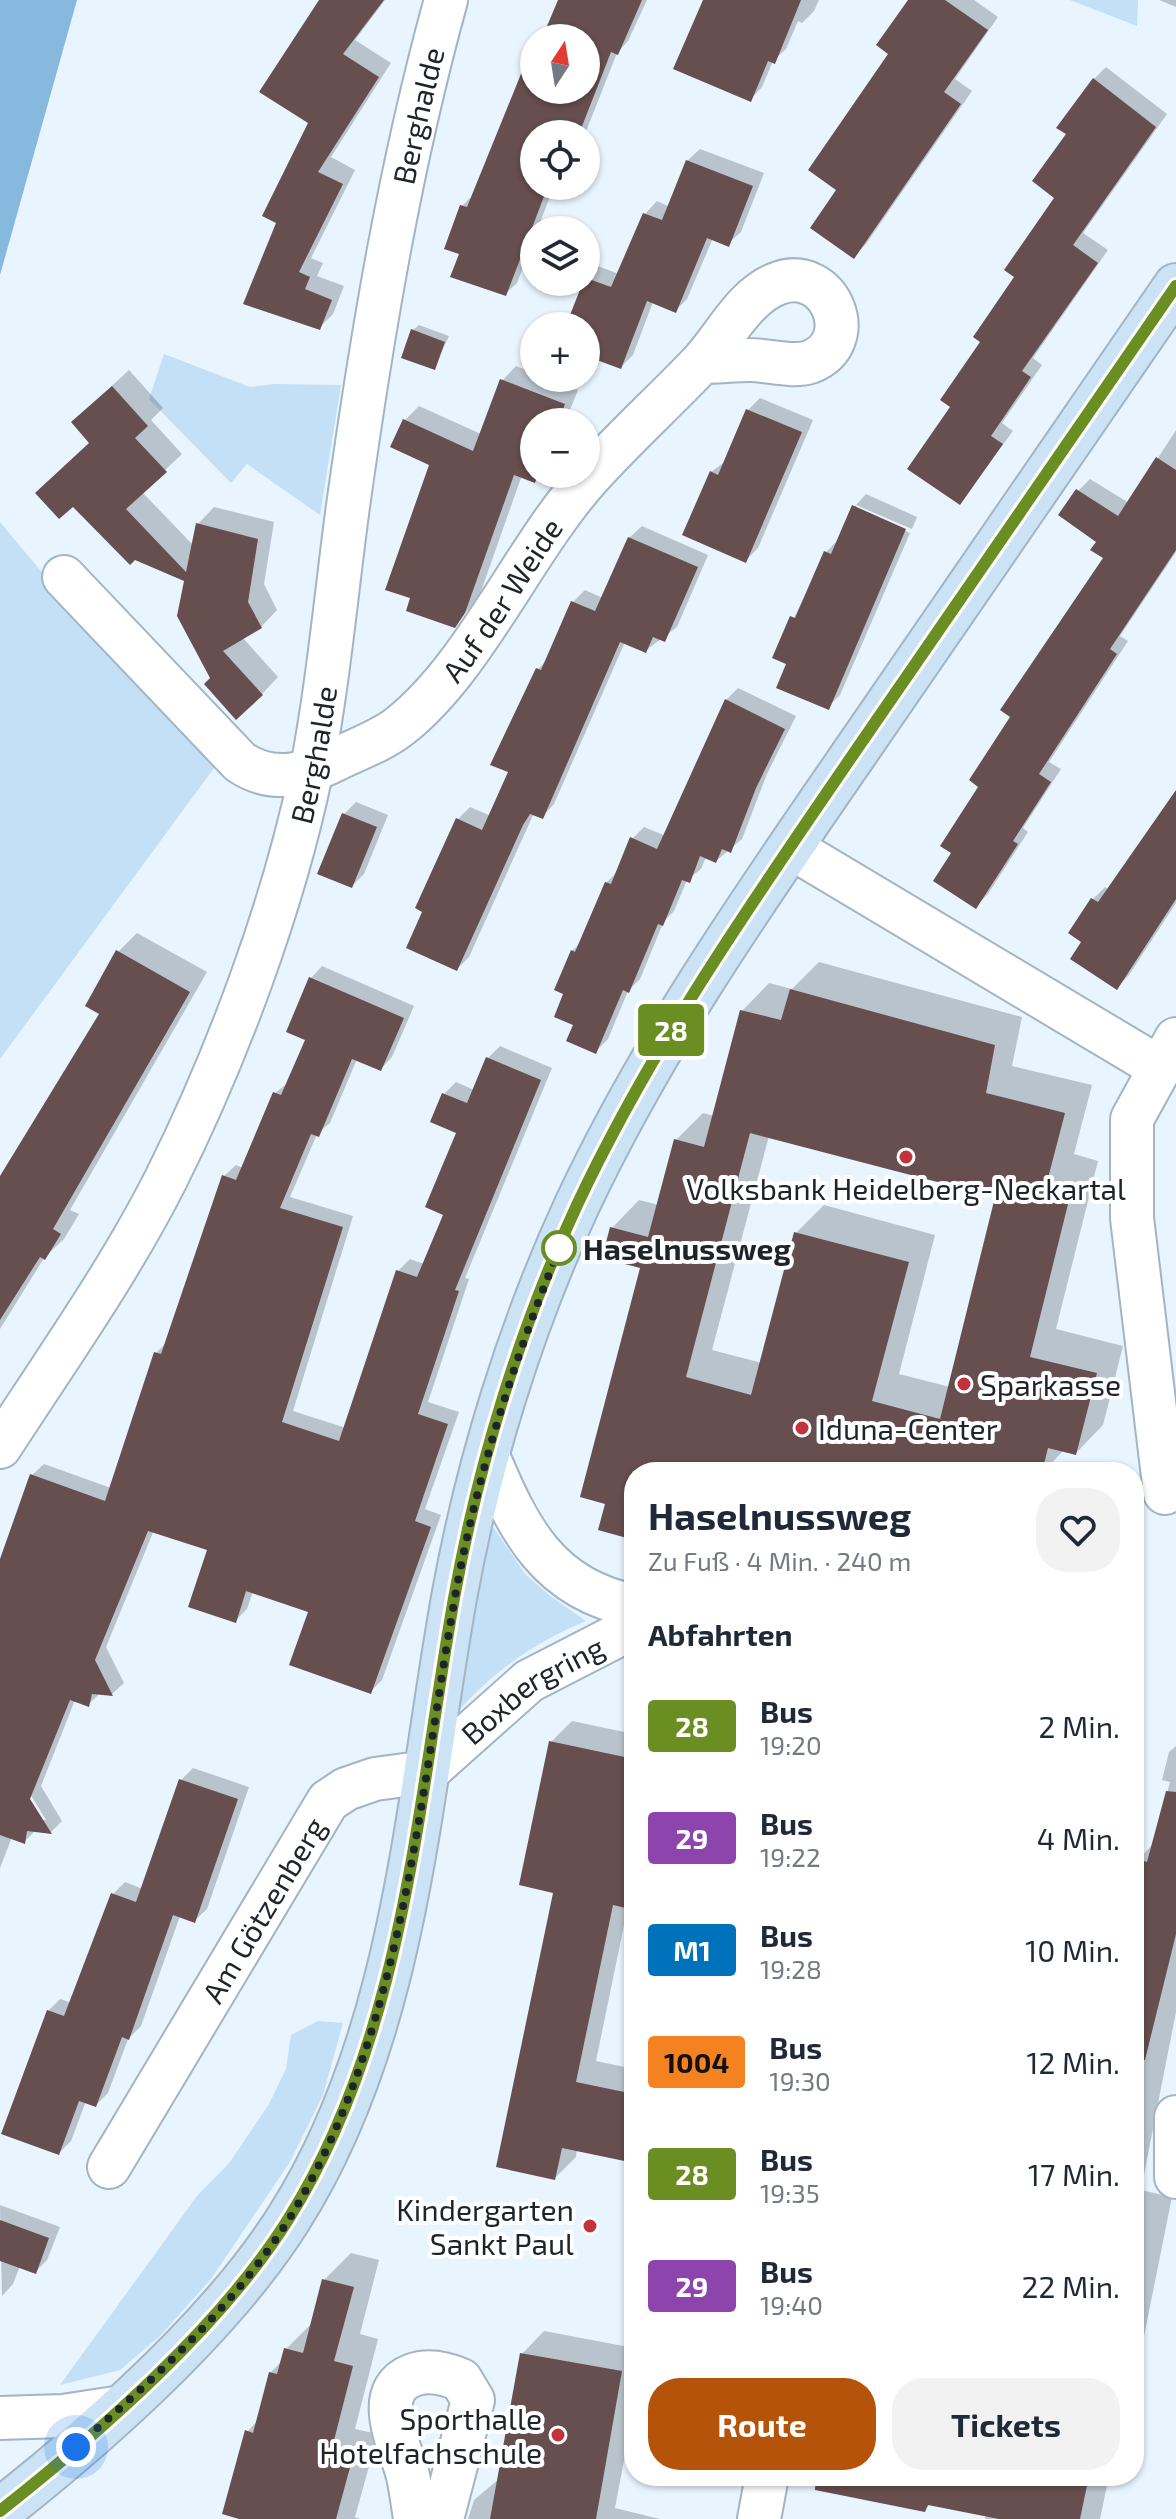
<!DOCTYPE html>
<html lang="de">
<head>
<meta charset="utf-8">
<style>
	:root { --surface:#fff; --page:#f2f2f3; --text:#1f2937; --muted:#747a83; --accent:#b45309 }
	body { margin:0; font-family:"Exo 2",sans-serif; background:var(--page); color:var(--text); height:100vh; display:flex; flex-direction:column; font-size:30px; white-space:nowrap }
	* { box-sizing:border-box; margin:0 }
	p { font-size:26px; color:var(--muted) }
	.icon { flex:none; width:44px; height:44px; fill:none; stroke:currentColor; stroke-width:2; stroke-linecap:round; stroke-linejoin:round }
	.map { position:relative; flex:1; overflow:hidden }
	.panel { position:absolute; left:624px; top:1462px; width:520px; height:1024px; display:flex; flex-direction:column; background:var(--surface); border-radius:32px; box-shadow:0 2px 6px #0004 }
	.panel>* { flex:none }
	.badge { padding:0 16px; border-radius:6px; font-size:28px; line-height:52px }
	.needle { width:52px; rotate:12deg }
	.buttons { position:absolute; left:520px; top:24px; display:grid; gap:16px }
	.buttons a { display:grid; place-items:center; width:80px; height:80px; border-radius:50%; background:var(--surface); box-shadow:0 2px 6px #0004; font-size:40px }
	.you { position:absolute; width:40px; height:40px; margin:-20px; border:6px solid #fff; border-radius:50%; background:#1a73e8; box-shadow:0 0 0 12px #1a73e833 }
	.map>.badge { position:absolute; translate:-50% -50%; box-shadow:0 0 0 4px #fff }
	h2 { padding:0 24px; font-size:30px; line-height:72px }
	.round { display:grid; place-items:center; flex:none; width:84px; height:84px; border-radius:32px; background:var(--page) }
	.summary { display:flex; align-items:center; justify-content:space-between; height:136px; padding:0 24px }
	h1 { font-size:38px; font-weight:700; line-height:60px }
	.action { display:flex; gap:16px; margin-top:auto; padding:16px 24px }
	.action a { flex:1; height:92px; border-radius:32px; background:var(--accent); color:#fff; font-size:32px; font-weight:700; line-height:92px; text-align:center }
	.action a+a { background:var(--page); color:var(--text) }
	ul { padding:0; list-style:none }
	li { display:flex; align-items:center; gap:24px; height:112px; padding:0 24px }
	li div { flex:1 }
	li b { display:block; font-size:30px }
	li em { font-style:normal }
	li .badge { min-width:88px; font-weight:700; text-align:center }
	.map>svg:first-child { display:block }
	.green { fill:#c3e0f7 }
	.forest { fill:#87b8de }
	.shadow { fill:#0003; fill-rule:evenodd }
	.building { fill:#664f4e; fill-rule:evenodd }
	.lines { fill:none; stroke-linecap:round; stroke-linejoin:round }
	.street-casing { stroke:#a1b5c5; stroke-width:46 }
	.secondary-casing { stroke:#a1b5c5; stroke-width:48 }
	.street { stroke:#fff; stroke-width:42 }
	.secondary { stroke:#cbe3f4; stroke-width:44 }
	.line-casing { stroke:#fff; stroke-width:18 }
	.line { stroke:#6b8e23; stroke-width:12 }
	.walk { stroke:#1d252b; stroke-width:8; stroke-dasharray:0 14.4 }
	.poi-dot { fill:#c3333d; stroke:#fff; stroke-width:3 }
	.stop-dot { fill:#fff; stroke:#6b8e23; stroke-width:4 }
	.labels { text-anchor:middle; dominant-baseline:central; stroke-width:8; stroke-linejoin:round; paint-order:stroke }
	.street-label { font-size:30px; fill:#1d252b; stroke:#fff }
	.poi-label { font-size:30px; fill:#1d252b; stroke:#fff; text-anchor:start }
	.stop-label { font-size:30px; font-weight:bold; fill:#1d252b; stroke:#fff; text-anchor:start }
</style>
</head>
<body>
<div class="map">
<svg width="1176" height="2519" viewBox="0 0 1176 2519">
	<rect width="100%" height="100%" fill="#e8f4fe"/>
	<path class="green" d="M1070,0h68l-1,26z
		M164,354l86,33 24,-3 67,1 -21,130 -73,-51 -16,19 -82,-84z
		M0,522l55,66 165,172 -220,299z
		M494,1528l31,46 24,21 37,26c-50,21 -90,48 -126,88l-4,-1 34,-178z
		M318,2021l25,2 -20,72 -33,67 -79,117 -51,57 -40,34 -60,15 137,-189 33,-34 39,-58 17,-35 5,-34z"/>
	<path class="forest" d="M0,0h77l-77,275z"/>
	<path class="shadow" d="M321,0h64l-30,40 36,23 -60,94 24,13 -44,88 12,5 -6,13 27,10 -11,28 -14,14 -41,-106 32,-99z
		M561,0h86l-19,41 -11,12 -32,81h-51v52h20l-37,97 -12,11 -44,-41 1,-47 11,-11 54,-130 7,-7v32h52v-52h-42z
		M718,0h101l-5,11 -12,12 -4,-2 -12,28 -13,12 -11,26 -12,13z
		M911,0h63l24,17 -43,62 17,12 -106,153 -12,12 37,-203z
		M1159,0h17v7z
		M1106,67l61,47 -84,119 25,17 -75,108 9,7 -40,58 11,8 -53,72 -7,-96 104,-210 11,-63 26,-55z
		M700,149l64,24 -23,59 -13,12 -15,-6 -26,61 -12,12 -22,-9 -20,53 -12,12 -35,-13v-28h-5l5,-48 12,-12 21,8 26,-60 12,-13 13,6 17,-46z
		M419,325l30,11 -15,32 -21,-38z
		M516,366l18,7v5h13l31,12 -13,32h-31v52h6l-6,6 -12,-5 -43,122 -25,29 -42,-29 19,-133 -26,-44 14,-14 62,28 21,-53z
		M129,370l34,38 -12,12 31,34 -40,38 51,53 5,-21 16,-17 60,15 -10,62 13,26 -16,17 -19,10 36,40 -16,17 -50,-16 -25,-98 -52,-22 -44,-116 -1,-36z
		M760,398l53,22 -55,128 -12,12 -35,-88 15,-11 22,-51z
		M1176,430v122l-56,84 8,5 -79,121 12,7 -38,59 5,4 -40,62 -12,12 -22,-54 58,-136 94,-158 -28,-67 12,-12 39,24z
		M866,494l51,23 -5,12 -56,-24v4l54,24 -70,162 -12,12 -40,-44 -13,-6 51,-105 12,-12 16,-33z
		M642,526l66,29 -31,72 -32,24 -20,-9 -71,162 -12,13 -8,-4 -65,144 -12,12 -32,-58 33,-92 12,-12 21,9 19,-45 28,-102 10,-10 25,-57 12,-12 18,8 26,-60z
		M738,688l58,28 -29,58 -25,65 -26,22 -10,-4 -5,12 -14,11 -13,31 -10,10 -24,58 -12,12 -20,48 -12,12 -21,-28 -9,-30 6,-42 9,-9 25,-59 12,-12 14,-32 12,-12 22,9 60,-136z
		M1176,793v110l-47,72 -12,12 -33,-46 9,-42 12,-12 3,2z
		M356,802l32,13 -24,59 -12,12 -8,-72z
		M137,933l70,39 -137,238 9,4 -15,25 -20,19 -44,71v-134l102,-181 16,-62z
		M819,962l203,55 -10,49 80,19 -18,69 24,7 -42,168 67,17 -20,79 -27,28 -12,-3 -21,22 -41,-7 -6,7h-362v66l-27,-36 36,-235 -31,-39 27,-28 20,5 17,-65 27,-27 11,3 28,-105 27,-28 23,6zM769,1136l229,59 -48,192 -51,-13 36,-139 -111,-30 -28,28 -34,130 -50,-13z
		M322,966l92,40 -22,51 -11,12 -24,-10 -27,64 -13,11 -27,63 63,19 -60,195 53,17 52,-157 12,-12 14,5 21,-50 14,-82 -26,-11 11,-27 12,-12 18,8 14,-32 12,-12 52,22 -87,210 4,1 -41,123 31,10 -34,97 16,6 -59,165 -12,12 -60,-81 -57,-20 -6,18 -12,12 -26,-72 -55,-19 -48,117 18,36 -12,11 -12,-1 -12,12 -13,-5 -34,86 21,35 -11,11 -15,-2 -12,12 -12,-5 -12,31v-303l32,-90 12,-11 67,24 45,-135 11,-11 57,-166 12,-11 7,3 32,-75 14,-11 19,-43 3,-61zM27,1789l19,31h-5l-17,-28z
		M572,1721l62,13v174l-6,-2 -32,155 38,8v92l-57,-12 -1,8 -21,21v-287l-4,-149z
		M1176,1746v266l-35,178 31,7 -38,189v-511l4,-15 16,-17 16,-61 -8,-2 7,-28z
		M193,1768l56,19 -42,122 -13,12 -14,-5 -39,110 -13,13 -20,54 -12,12 -10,-4 -15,40 -12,12 -11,-142 12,-12 12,4 41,-109 12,-12 18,7 38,-109z
		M0,2205l60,22 -13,33 -11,11 -16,-5 -7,18 -11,12z
		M351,2253l28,7 -19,74 18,5 -23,90 23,5 -23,83 5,2h-114l1,-87 11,-12 12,-47 13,-13 3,-11 27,-27 11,-42z
		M544,2331l90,17v103l-8,-1 -11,58 45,11h-192l6,-19 26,-22 22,-124z
		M849,2476h260l-9,43h-115l1,-5 -55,-11 -7,7z"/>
	<path class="building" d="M319,0h65l-41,54 36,23 -61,95 25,12 -44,88 11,5 -5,12 27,11 -12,30 -77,-26 33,-81 -14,-7 46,-93 -49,-31z
		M558,0h84l-24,55 -7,-3 -32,82h-45v52h14l-42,110 -56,-19 9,-23 -15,-5 16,-44 7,2 58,-143 5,1 4,-9v34h52v-52h-44z
		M703,0h98l-26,64 -7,-3 -17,41 -78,-33z
		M908,0h37l43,30 -44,62 17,12 -107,155 -44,-31 26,-38 -28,-20 80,-116 -12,-9z
		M1093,78l63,49 -83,118 25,18 -76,108 9,6 -40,59 12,8 -43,61 -53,-36 43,-62 -10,-7 40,-58 -7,-5 41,-60 -10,-7 50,-72 -22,-17 34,-47 -10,-6z
		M686,160l67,26 -24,61 -22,-9 -31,75 -29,-12 -26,68 -35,-13v-30h-7l2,-7 -11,-4 13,-33 3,-4 25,9 32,-74 19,7z
		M411,329l34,13 -10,28 -34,-12z
		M500,379l65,25 -7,18h-24v52h4l-3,9 -21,-8 -49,138 -10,15 -49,-17 4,-13 -25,-8 44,-125 -39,-18 13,-28 70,32z
		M112,386l36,40 -13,12 32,34 -41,37 60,63 10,-49 62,16 -10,63 14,26 -39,23 40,44 -27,25 -32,-36 6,-6 -33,-62 7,-35 -49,-21 -5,5 -57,-58 -14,12 -24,-26 54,-50 -18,-21z
		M746,409l56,23 -56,131 -64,-28 28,-64 8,4z
		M1156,457l20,13v80l-66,99 7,5 -78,120 12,8 -38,59 5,3 -42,65 -43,-28 18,-28 -11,-7 38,-59 -9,-7 41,-63 -10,-7 103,-152 -13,-8 6,-8 -38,-27 18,-26 42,27z
		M852,505l54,24 -77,181 -53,-22 10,-24 -14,-6 18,-42 5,2 29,-67 7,3z
		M628,537l70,30 -33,75 -12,-5 -7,16 -26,-11 -77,177 -13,-5 -7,11 -66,146 -51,-23 16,-36 -7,-4 41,-90 26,12 26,-58 -18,-7 46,-97 5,2 30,-69 24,10z
		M725,699l60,30 -29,59 -25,65 -9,-4 -6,14 -16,-7 -10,27 -8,-3 -19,46 -5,-2 -29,69 -6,-3 -27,64 -30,-13 7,-16 -19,-8 9,-23 -9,-4 17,-40 4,2 30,-70 6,2 19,-47 27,12z
		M1176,790v109l-59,91 -47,-31 11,-17 -13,-9 23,-35 7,4z
		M342,813l35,14 -25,61 -35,-14z
		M116,950l74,42 -137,237 8,5 -16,26 -5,-3 -40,63v-144l99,-162 -14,-8z
		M309,977l95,41 -23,53 -29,-12 -33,78 -8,-3 -31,74 63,19 -61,195 57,19 57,-171 21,7 26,-62 -18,-8 31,-74 -26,-11 12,-29 25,10 19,-46 55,23 -86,210 4,1 -41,123 30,10 -33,97 16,6 -60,167 -82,-29 19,-53 -62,-21 -10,32 -48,-16 19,-57 -59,-19 -53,129 18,36 -21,-2 -3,13 -19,-7 -40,99 22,35 -25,-3 -2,13 -25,-9v-276l30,-85 75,27 49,-149 7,2 61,-179 14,5 37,-88 8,3 24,-55 -19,-8z
		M790,989l205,56 -9,48 79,20 -18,69 25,6 -42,169 67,16 -21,82 -28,-7 -6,24h-22l-34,-8 -2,8h-350v68l-36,-10 7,-26 -25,-7 60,-229 -38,-10 8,-31 38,10 26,-98 30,8 36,-137 41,10zM750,1133l245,64 -55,222 -68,-18 37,-139 -115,-30 -43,163 -65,-18z
		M549,1741l85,18v151l-21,-5 -37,177 58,12v69l-72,-15 -7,32 -59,-13 57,-274 -34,-8z
		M179,1779l59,20 -43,124 -22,-8 -44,125 -7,-3 -26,70 -17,-6 -20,54 -58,-21 46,-124 17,6 47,-123 25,9z
		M1166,1791l10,1v142l-31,126 -11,-2v-200l13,4z
		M0,2220l49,18 -13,36 -36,-13z
		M322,2279l32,8 -20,74 19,5 -23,90 22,4 -16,59h-97l-17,-5 23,-84 8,3 16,-61 8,2 7,-26 19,5z
		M520,2353l102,18 -26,148h-106z
		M816,2476h273l-9,43h-81l-71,-14 -3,7 -110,-22z"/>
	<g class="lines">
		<g class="street-casing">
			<g id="street">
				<path id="s1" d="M64,577l176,185c33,23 69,12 101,-5 19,-9 43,-18 59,-31 75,-59 124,-177 190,-250 35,-39 74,-74 110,-112 24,-25 44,-69 79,-81 51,-18 83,59 31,79 -18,6 -41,-2 -60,-2 -16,0 -32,2 -48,2"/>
				<path d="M790,847l370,221"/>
				<path id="s2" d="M0,1447c57,-88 119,-175 166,-268 61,-122 117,-272 145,-406 17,-87 25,-178 37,-267 24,-171 52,-340 98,-506"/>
				<path d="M488,1456c31,74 60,133 146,150"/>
				<path d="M1165,1493l-33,-275v-99l44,-80"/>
				<path d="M1176,2117v60"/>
				<path id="s3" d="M109,2167l219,-366 18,-12 29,-10 52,-7 102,-91 105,-54"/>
				<path d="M0,2418l63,-2 59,-9"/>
				<path d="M415,2519c-2,-14 -4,-29 -7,-43 -7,-29 -38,-85 5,-101 16,-6 32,-2 48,5l12,20 -31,119"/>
				<path d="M759,2519l8,-43"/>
			</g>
		</g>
		<g class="secondary-casing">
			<path id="secondary" d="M0,2511c100,-79 221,-185 289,-293 116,-183 128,-412 165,-620 24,-133 66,-270 123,-393 75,-160 177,-306 277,-451 107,-156 215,-312 322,-468"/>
		</g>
		<use href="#street" class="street"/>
		<use href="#secondary" class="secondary"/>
	</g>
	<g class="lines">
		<g class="line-casing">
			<path id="line" d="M0,2511c100,-79 222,-185 289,-293 115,-184 128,-412 165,-620 24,-133 66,-271 123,-393 77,-164 182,-313 284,-462 105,-152 210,-305 315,-457"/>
		</g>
		<use href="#line" class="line"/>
		<path class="walk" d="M76,2447c77,-67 161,-143 215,-231 112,-186 127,-410 164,-619 22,-123 61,-244 109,-360l-5,11"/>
	</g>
	<g class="poi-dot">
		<circle cx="906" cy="1157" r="8"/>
		<circle cx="964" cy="1384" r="8"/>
		<circle cx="802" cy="1428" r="8"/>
		<circle cx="590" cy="2226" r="8"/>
		<circle cx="558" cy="2435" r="8"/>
	</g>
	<circle class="stop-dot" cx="559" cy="1248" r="16"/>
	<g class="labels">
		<g class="street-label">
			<text stroke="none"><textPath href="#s2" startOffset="1414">Berghalde</textPath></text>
			<text stroke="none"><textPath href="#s1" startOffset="592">Auf der Weide</textPath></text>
			<text stroke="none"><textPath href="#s2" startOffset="766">Berghalde</textPath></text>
			<text stroke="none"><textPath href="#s3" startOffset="666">Boxbergring</textPath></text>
			<text stroke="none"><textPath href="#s3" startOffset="300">Am Götzenberg</textPath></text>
		</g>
		<g class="poi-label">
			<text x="906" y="1188" text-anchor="middle">Volksbank Heidelberg-Neckartal</text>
			<text x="980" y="1384">Sparkasse</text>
			<text x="818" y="1428">Iduna-Center</text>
			<text x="574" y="2209" text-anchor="end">Kindergarten<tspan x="574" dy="34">Sankt Paul</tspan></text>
			<text x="542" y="2418" text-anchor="end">Sporthalle<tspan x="542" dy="34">Hotelfachschule</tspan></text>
		</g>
		<g class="stop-label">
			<text x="583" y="1248">Haselnussweg</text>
		</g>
	</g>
</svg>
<div class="buttons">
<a><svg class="needle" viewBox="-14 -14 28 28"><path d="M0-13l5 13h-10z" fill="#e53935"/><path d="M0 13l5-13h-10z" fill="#747a83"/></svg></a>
<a><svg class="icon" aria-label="locate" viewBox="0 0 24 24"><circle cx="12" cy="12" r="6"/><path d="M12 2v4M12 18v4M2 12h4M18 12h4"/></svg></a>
<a><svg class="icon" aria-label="layers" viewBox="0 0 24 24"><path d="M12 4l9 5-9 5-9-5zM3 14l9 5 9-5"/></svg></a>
<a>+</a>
<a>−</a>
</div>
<div class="you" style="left:76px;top:2447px"></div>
<b class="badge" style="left:671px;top:1030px;background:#6b8e23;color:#fff">28</b>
<section class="panel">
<div class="summary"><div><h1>Haselnussweg</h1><p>Zu Fuß · 4 Min. · 240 m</p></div><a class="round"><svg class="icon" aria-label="heart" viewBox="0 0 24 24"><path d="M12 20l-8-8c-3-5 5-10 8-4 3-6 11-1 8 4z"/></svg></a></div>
<h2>Abfahrten</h2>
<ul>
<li><span class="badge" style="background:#6b8e23;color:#fff">28</span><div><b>Bus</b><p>19:20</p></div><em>2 Min.</em></li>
<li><span class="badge" style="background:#8e44ad;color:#fff">29</span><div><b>Bus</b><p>19:22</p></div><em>4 Min.</em></li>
<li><span class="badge" style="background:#0072bc;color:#fff">M1</span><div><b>Bus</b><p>19:28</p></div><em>10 Min.</em></li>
<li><span class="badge" style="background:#f58220;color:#111">1004</span><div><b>Bus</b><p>19:30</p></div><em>12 Min.</em></li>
<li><span class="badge" style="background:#6b8e23;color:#fff">28</span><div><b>Bus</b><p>19:35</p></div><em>17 Min.</em></li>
<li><span class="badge" style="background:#8e44ad;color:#fff">29</span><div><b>Bus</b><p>19:40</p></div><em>22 Min.</em></li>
</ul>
<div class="action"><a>Route</a><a>Tickets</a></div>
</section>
</div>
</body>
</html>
